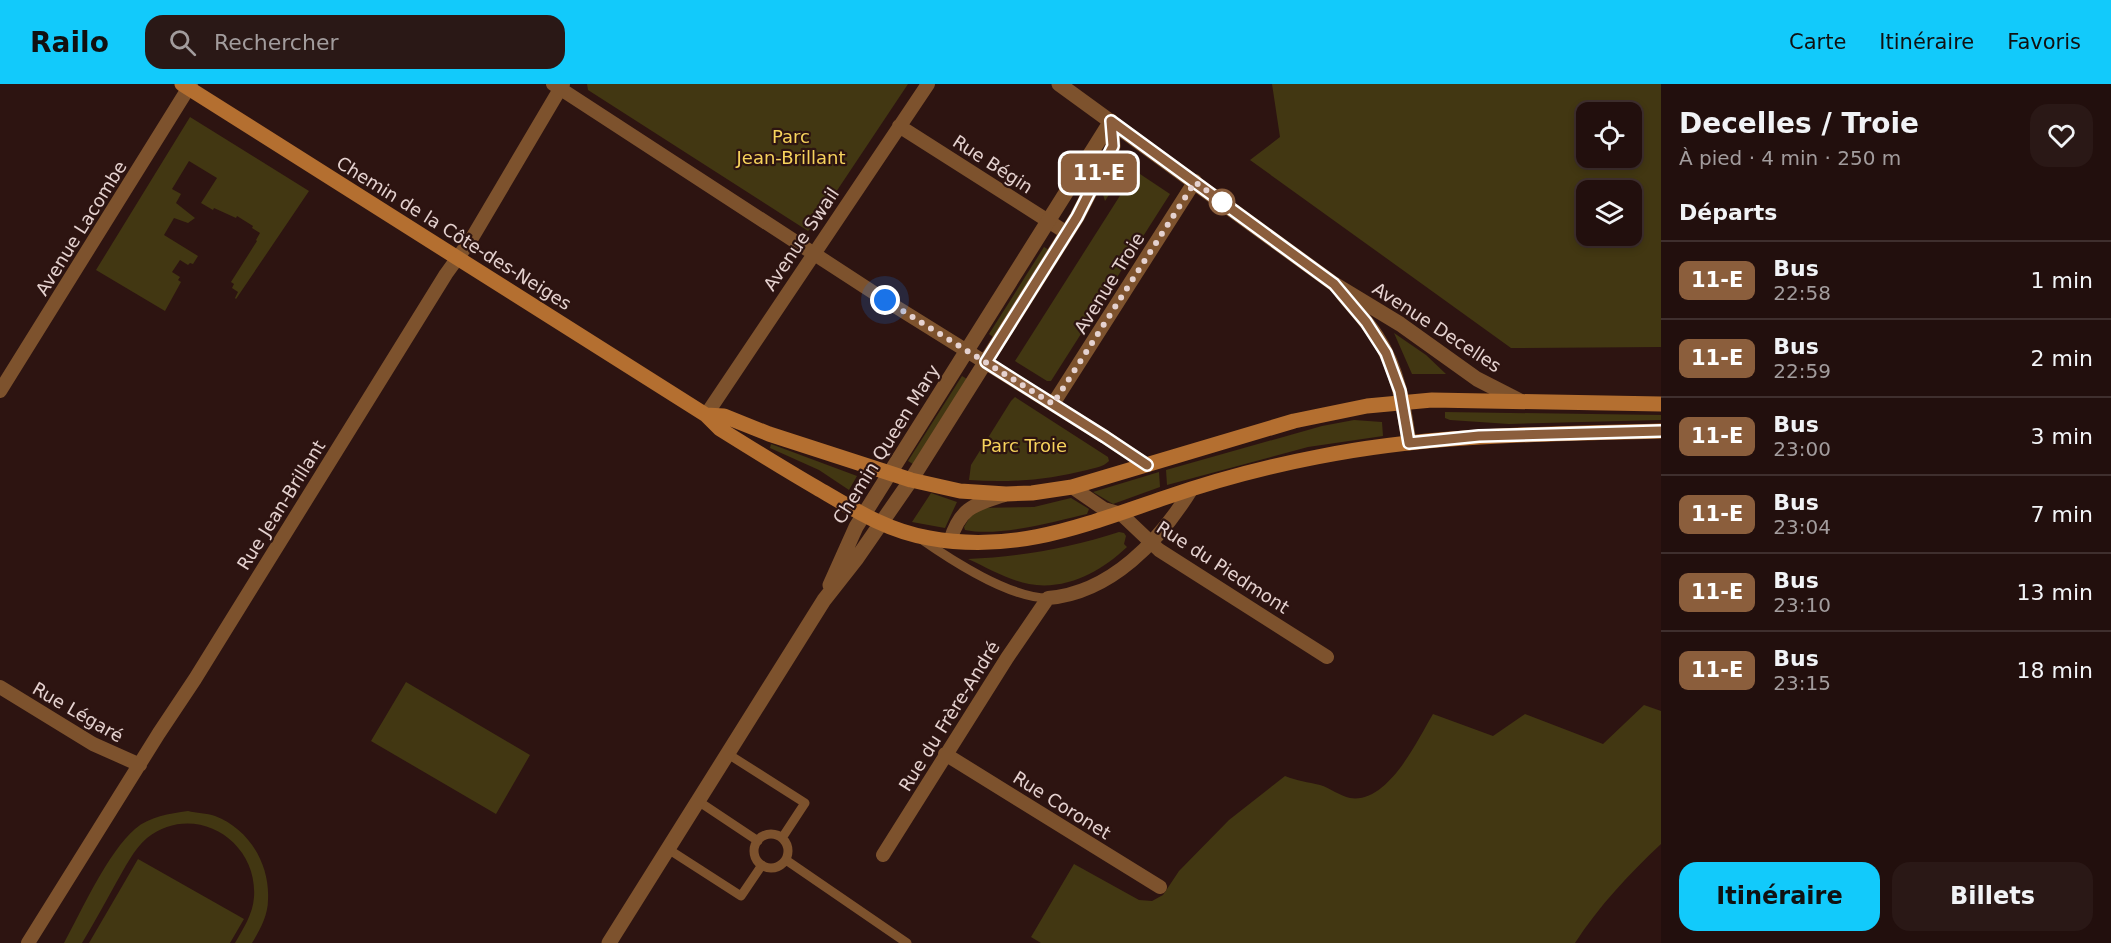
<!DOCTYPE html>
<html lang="fr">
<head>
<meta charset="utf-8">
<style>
	:root { --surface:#220f0d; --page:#2a1816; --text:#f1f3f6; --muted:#a29c9d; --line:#3f2f2e; --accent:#12cafb }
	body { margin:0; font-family:"DejaVu Sans",sans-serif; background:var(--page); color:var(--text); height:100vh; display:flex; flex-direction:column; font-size:22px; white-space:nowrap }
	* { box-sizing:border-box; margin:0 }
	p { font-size:20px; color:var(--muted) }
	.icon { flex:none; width:33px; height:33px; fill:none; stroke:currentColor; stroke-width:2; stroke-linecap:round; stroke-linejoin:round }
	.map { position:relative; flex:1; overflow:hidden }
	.details { display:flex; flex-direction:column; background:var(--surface); width:450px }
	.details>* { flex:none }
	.badge { padding:0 12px; border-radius:9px; font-size:21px; line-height:39px }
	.fabs { position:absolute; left:1576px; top:18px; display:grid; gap:12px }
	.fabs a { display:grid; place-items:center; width:66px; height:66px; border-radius:12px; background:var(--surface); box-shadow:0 3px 9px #0003,0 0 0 2px var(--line); font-size:30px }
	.you { position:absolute; width:30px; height:30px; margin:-15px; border:4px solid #fff; border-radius:50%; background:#1a73e8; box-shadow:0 0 0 9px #1a73e833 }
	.map>.badge { position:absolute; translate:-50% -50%; box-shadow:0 0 0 3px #fff }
	h2 { padding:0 18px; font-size:22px; line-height:54px }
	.round { display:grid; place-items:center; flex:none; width:63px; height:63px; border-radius:18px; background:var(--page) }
	.headline { display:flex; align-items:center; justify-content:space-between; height:102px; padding:0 18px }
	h1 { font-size:28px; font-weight:600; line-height:45px }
	.primary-button { display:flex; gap:12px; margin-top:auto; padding:12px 18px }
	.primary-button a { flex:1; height:69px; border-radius:18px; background:var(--accent); color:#111; font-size:24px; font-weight:600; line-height:69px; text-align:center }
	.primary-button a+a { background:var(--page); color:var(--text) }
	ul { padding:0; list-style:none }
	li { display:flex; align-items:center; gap:18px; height:78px; padding:0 18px; border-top:2px solid var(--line) }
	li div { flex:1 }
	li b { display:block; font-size:22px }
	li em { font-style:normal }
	li .badge { min-width:66px; font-weight:700; text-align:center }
	header { display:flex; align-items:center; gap:36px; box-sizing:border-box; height:84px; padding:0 30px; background:var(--accent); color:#111 }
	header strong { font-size:28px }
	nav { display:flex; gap:33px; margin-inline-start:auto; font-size:21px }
	.search { width:420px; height:54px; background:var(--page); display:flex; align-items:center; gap:15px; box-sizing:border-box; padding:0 21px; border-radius:18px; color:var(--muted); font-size:22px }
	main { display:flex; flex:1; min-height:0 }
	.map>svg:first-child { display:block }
	.green { fill:#423712; fill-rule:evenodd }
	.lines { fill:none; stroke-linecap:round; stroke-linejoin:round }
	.pedestrian { stroke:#7d522d; stroke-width:9 }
	.minor { stroke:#7d522d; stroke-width:14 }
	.tertiary { stroke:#7d522d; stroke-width:15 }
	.secondary { stroke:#b46f30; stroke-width:15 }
	.line-casing { stroke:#fff; stroke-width:14 }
	.line { stroke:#8b5e3c; stroke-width:9 }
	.walk { stroke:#e5d2d0; stroke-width:6; stroke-dasharray:0 10.8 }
	.stop-dot { fill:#fff; stroke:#8b5e3c; stroke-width:3 }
	.labels { text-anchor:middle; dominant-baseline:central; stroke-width:4.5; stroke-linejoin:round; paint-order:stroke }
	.park-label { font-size:18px; fill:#f7d35c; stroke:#2d1411 }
	.street-label { font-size:18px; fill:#e5d2d0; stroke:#2d1411 }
</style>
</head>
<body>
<header>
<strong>Railo</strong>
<div class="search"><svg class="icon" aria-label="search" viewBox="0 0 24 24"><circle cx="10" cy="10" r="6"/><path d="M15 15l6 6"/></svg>Rechercher</div>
<nav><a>Carte</a><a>Itinéraire</a><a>Favoris</a></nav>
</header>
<main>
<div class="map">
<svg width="1661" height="859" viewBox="0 0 1661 859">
	<rect width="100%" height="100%" fill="#2d1411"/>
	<path class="green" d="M587,0h321l-94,141 -6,6 -220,-141z
		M1272,0h389v263l-150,1 -261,-188 30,-23zM1587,28h45v46h-45zM1587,106h45v46h-45z
		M190,33l119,74 -73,108 -1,-1 3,-6 -6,-4 2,-4 -3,-2 26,-41 -1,-1 4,-7 -8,-5 1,-2 -16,-10 -1,2 -22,-10 -1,2 -12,-7 16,-25 -28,-17 -17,28 9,5 -5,9 19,15 -7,5 -14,-5 -10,17 34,21 -5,8 -3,-1 -2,2 -8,-5 -8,12 8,5 -2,3 3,2 -16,29 -69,-41z
		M1120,75l4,6v6l-19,30 -3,-10z
		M1140,90l30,20 -119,187h-4l-32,-20 113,-178 6,-7z
		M1044,163l5,3 -56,87 -4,-3z
		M1394,249l32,22 20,19h-34z
		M962,292l5,3 -54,85 -5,-3z
		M1015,313l93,60 1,4c-6,6 -14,7 -22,9 -39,10 -78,13 -118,10l2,-15 40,-64z
		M1445,328l216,3v5l-152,4 -59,-4 -5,-2z
		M1354,336l28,2 1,14 -75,11 -141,38 -1,-15 156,-44z
		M771,360l86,32 -8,14 -30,-20 -49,-22z
		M1159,388l1,15 -47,17 -20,-12z
		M931,409l26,9 -12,26 -33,-6z
		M1071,414l18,11 -2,5c-34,8 -88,23 -122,16l-1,-3 10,-17 6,-2 54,-1z
		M1119,448l5,1 2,3 -2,8 3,3c-25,24 -61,44 -98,37 -21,-4 -41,-16 -61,-25 52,-2 101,-11 151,-27z
		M406,598l124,73 -34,59 -125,-73z
		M1644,621l17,6v133c-32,30 -62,62 -86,99h-534l-10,-6 43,-73 65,36 13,1 11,-6 16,-24 50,-51 56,-44c12,5 23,6 35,9 10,3 20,11 30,13 38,6 67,-57 83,-84l60,22 32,-22 78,30z
		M188,727c8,2 19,2 27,5 34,13 55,48 53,84 0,15 -8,30 -16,43h-17c8,-14 18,-29 19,-46 4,-57 -60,-96 -107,-59 -14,12 -22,30 -31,45 -11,20 -22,40 -34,60h-18c18,-33 44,-91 71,-114 15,-13 34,-15 53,-18z
		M138,775l106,60 -14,24h-141z"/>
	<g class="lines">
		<path class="pedestrian" d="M921,455c30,21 89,59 127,59
			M728,670l77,49 -23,35
			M698,717l60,40
			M754 767a17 17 0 1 1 34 0a17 17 0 1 1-34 0Z
			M668,765l73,47 21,-31
			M786,776l121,83"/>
		<path class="minor" d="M553,0l332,216 220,137 42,28
			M899,42l168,107
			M0,307l191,-307
			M1053,320l142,-223
			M706,331l222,-331
			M1072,403l32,22 17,5 38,36 168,107
			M950,457c10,-33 23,-36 54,-46
			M0,603l93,57 47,21
			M945,670l215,133
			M883,771l124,-197 41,-60c63,-5 112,-58 143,-108
			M28,859l131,-210 36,-54 251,-405 26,-36 91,-154"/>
		<path class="tertiary" d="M1059,0l275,200 66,40 77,55 43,22
			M1342,209c12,15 25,28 35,44 21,32 27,69 32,106
			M830,501l26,-58 255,-406
			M609,859l215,-343 33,-42 54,-78 166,-263 34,-66 2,-5 -2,-25"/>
		<path class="secondary" d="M182,0l524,331 14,14c32,20 64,40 97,59 36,21 70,43 112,50 86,16 155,-13 235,-40 49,-17 101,-31 153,-41 113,-23 229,-23 344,-26
			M706,331l18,1 45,18 142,46 49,11 46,3 26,-1 40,-6 222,-66 73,-15 65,-6 229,4"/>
	</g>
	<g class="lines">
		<g class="line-casing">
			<path id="line" d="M1147,381l-42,-28 -119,-75 91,-145 36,-71 -2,-25 223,163 32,38 20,31 14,38 9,52 70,-7 182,-5"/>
		</g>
		<use href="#line" class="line"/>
		<path class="walk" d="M885,216l168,104 142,-222 30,22 -3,-2"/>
	</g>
	<circle class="stop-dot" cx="1222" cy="118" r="12"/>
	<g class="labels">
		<g class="park-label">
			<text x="791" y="52">Parc<tspan x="791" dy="21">Jean-Brillant</tspan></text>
			<text x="1024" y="361">Parc Troie</text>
		</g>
		<g class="street-label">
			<text transform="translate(993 80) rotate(33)">Rue Bégin</text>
			<text transform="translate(81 144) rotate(-58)">Avenue Lacombe</text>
			<text transform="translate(454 149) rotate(32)">Chemin de la Côte-des-Neiges</text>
			<text transform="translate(801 155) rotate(-56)">Avenue Swail</text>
			<text transform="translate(1109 199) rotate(-58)">Avenue Troie</text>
			<text transform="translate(1437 243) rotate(33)">Avenue Decelles</text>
			<text transform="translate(886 360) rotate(-58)">Chemin Queen Mary</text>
			<text transform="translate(281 421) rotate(-58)">Rue Jean-Brillant</text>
			<text transform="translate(1223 483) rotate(33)">Rue du Piedmont</text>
			<text transform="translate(78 628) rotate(30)">Rue Légaré</text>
			<text transform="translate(949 632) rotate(-58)">Rue du Frère-André</text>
			<text transform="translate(1062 721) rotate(32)">Rue Coronet</text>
		</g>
	</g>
</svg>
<div class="fabs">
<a><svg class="icon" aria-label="locate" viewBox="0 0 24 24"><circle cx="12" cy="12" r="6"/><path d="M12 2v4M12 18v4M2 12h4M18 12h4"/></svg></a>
<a><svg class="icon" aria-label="layers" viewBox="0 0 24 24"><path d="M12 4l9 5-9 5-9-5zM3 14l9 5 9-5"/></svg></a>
</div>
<div class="you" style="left:885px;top:216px"></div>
<b class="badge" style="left:1099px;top:89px;background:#8b5e3c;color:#fff">11-E</b>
</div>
<section class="details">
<div class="headline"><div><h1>Decelles / Troie</h1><p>À pied · 4 min · 250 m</p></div><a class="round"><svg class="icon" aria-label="heart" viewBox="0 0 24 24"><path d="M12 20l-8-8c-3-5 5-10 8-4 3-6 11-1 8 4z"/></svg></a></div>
<h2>Départs</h2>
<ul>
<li><span class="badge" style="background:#8b5e3c;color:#fff">11-E</span><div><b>Bus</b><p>22:58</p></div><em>1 min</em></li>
<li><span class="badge" style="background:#8b5e3c;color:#fff">11-E</span><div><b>Bus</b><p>22:59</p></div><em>2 min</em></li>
<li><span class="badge" style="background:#8b5e3c;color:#fff">11-E</span><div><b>Bus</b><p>23:00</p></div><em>3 min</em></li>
<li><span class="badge" style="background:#8b5e3c;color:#fff">11-E</span><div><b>Bus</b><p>23:04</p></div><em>7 min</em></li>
<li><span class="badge" style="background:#8b5e3c;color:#fff">11-E</span><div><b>Bus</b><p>23:10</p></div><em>13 min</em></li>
<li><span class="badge" style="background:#8b5e3c;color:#fff">11-E</span><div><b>Bus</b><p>23:15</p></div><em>18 min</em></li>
</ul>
<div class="primary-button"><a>Itinéraire</a><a>Billets</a></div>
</section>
</main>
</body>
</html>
